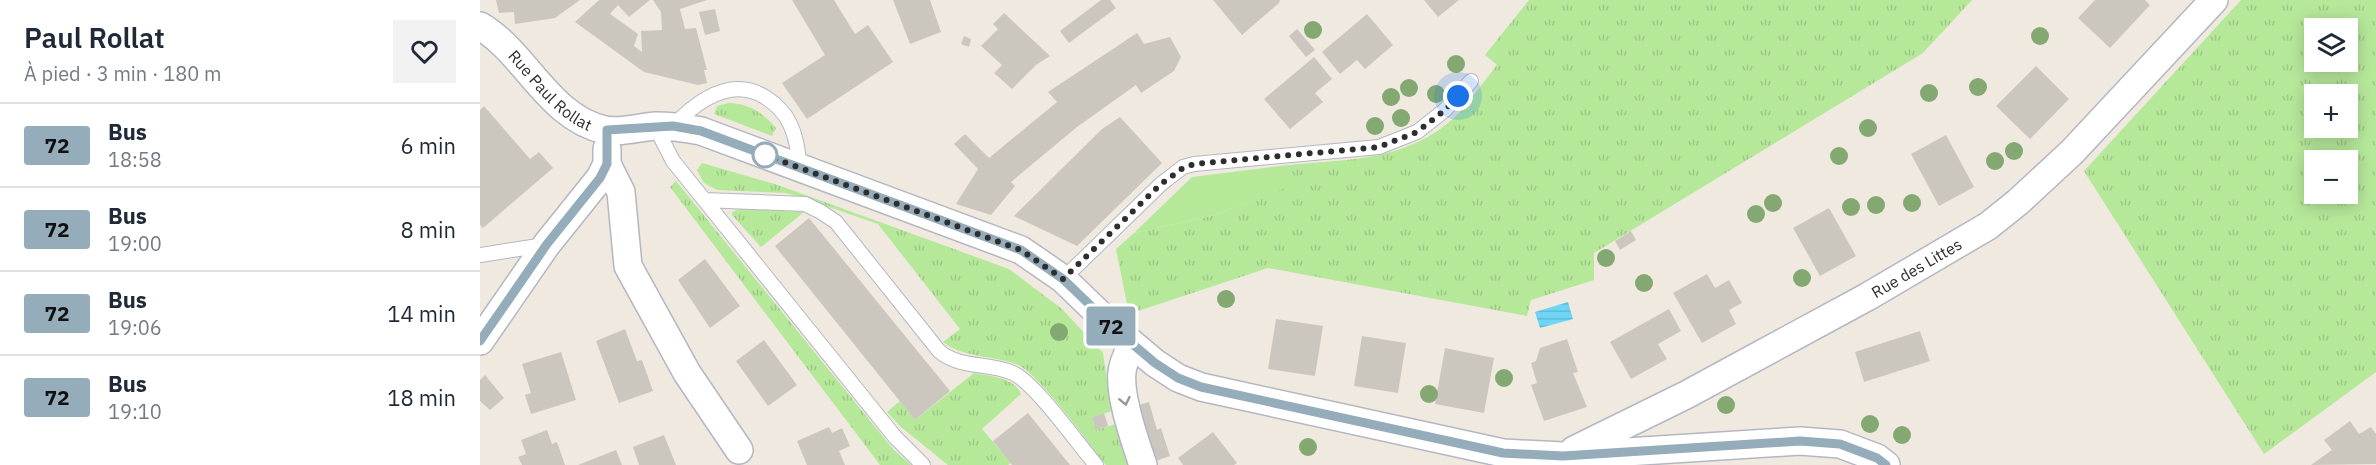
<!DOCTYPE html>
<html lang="fr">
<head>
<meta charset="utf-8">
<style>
	:root { --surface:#fff; --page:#f2f2f3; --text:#1f2937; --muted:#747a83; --line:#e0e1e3 }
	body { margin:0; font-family:"IBM Plex Sans",sans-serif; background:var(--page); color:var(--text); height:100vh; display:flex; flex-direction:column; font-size:22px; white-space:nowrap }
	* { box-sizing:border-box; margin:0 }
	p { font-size:20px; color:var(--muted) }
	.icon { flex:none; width:33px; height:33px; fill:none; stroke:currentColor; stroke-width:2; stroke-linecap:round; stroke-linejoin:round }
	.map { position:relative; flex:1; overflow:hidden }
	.drawer { display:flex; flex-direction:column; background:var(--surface); width:480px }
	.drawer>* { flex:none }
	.badge { padding:0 12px; border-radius:4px; font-size:21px; line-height:39px }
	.buttons { position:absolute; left:1824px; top:18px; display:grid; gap:12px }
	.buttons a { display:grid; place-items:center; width:54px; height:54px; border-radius:0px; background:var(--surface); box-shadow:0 3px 15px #0003; font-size:30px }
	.you { position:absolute; width:30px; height:30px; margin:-15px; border:4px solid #fff; border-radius:50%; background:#1a73e8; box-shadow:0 0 0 9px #1a73e833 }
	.map>.badge { position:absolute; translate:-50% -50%; box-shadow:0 0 0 3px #fff }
	.round { display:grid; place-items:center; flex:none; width:63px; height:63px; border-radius:0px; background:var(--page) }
	.summary { display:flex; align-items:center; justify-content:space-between; height:102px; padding:0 24px }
	h1 { font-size:28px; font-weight:600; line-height:45px }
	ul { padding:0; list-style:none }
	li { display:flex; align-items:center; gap:18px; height:84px; padding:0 24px; border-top:2px solid var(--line) }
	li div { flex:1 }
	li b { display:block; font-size:22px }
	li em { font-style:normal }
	li .badge { min-width:66px; font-weight:700; text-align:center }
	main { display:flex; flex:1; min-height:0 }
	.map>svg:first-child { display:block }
	.grass { fill:url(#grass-tufts); fill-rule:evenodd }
	.garden { fill:#b6e89a }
	.water { fill:url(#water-rules) }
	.building { fill:#cbc7be }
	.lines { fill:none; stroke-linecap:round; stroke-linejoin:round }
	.lane-casing { stroke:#b4b7c2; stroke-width:16 }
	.street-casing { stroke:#b4b7c2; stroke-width:30 }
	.lane { stroke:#fff; stroke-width:14 }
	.street { stroke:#fff; stroke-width:27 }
	.tree { fill:#84a871 }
	.oneway { stroke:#969696 }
	.line-casing { stroke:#fff; stroke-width:14 }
	.line { stroke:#95acba; stroke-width:9 }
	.walk { stroke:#2e2e2e; stroke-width:6; stroke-dasharray:0 10.8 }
	.stop-dot { fill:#fff; stroke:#95acba; stroke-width:3 }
	.labels { text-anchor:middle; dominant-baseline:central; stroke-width:4.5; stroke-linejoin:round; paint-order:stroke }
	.street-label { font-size:16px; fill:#2e2e2e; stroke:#fff }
</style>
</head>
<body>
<main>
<section class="drawer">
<div class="summary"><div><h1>Paul Rollat</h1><p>À pied · 3 min · 180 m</p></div><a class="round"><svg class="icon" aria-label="heart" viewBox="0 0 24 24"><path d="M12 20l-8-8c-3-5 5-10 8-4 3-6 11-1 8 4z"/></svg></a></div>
<ul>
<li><span class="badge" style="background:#95acba;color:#111">72</span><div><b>Bus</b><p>18:58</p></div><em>6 min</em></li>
<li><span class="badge" style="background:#95acba;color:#111">72</span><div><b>Bus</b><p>19:00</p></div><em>8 min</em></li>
<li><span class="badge" style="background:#95acba;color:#111">72</span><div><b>Bus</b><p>19:06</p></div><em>14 min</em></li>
<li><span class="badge" style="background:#95acba;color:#111">72</span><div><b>Bus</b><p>19:10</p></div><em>18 min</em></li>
</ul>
</section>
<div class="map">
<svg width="1896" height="465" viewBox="0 0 1896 465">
	<defs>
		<pattern id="grass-tufts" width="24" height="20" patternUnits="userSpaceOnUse" patternTransform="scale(1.5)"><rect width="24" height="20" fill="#b6e89a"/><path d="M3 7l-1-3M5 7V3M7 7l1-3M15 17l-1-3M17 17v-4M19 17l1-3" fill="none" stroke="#9dc785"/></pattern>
		<pattern id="water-rules" width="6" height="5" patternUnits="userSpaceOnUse" patternTransform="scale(1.5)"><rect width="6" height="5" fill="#6fd5f6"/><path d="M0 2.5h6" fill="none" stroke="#60b7d3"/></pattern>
	</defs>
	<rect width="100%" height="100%" fill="#f0e9e0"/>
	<path class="grass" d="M1049,0h443l-49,53 -329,200v27l-63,20 -4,16 -259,-48 -139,46 -13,-65 18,-16 81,-18 77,-30 -3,-20c63,-6 123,-4 171,-53 13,-15 25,-32 37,-47l-12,-10z
		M1761,0h135v372l-112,82 -180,-283zM1834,28h34v34h-34zM1834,94h34v34h-34zM1834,160h34v34h-34z
		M248,103c21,0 35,10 48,25l-4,8 -58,-22 3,-8z
		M222,163l76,22 231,84 53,40 41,44 5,34 7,23 -23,7 4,13 23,-7 13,42h-26c-17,-21 -67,-91 -88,-100 -24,-10 -55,-7 -75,-23l17,-13 -82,-105 -81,-28 -12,-3 -68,-3 -13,-7 -7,-13z
		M196,181l217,268 18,16h-31l-210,-278z
		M259,209l65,3 -43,35 -29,-32v-3z
		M494,373c15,3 40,4 47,21l-39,35 29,34 -3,2h-60l-47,-38 -14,-15 13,-11 15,19z"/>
	<path class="garden" d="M809,165l4,20 -78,30 -81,18 58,-56z"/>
	<path class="water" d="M1088,302l5,17 -33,9 -5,-16z"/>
	<path class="building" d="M16,0h84l-25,18 -40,6 -1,-12 -15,1z
		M119,0h51l-21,17 -11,-12 -8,9 28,20 -4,12 8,6 -1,-21 21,-1 -1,-18 -8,-12h54l-27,9 5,20 11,-1 11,42h-3l3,13 -9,2 -54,-13 -69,-50z
		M312,0h42l21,34 13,-9 25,37 -86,57 -25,-36 43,-28z
		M413,0h37l11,32 -31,12z
		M621,0h9l6,8 -47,35 -9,-12z
		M733,0h67l-1,3 -37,32z
		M944,0h35l-21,17z
		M1615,0h50l5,5 -40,43 -32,-30z
		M235,9l5,22 -15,4 -6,-23z
		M524,13l46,43 -14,9 -24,24 -18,-16 8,-8 -21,-19 17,-17 -5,-5z
		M887,14l26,31 -28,24 -8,-9 -17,14 -18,-22z
		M817,29l18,21 -9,7 -17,-21z
		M657,33l7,11 26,-7 11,20 -7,14 -33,22 -5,-8 -59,42 -66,55 4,4 -24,29 -35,-11 22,-35 -24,-25 11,-10 24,24 68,-56 -9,-10z
		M484,36l7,3 -2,8 -8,-3z
		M834,57l18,22 -17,14 8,9 -33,27 -26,-30z
		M1556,66l33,33 -39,40 -34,-33z
		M4,106l46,53 9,-7 14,16 -70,60 -3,-3v-115z
		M640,117l42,46 -85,83 -63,-30 88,-87z
		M1466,135l28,52 -35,19 -28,-52z
		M1349,208l27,48 -36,20 -27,-48z
		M329,218l141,173 -35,29 -140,-174z
		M1151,231l5,9 -16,10 -5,-9z
		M225,259l35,47 -30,22 -32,-48z
		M1227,274l8,14 14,-8 13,23 -13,7 7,14 -34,19 -29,-50z
		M1189,309l12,22 -23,13 9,15 -36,20 -21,-37z
		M796,319l47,7 -8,50 -47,-7z
		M145,329l12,32 5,-1 11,31 -34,12 -23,-62z
		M1440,331l10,30 -66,21 -9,-30z
		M882,336l44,7 -8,50 -44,-7z
		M1087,339l11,33 -5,1 14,34 -43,14 -13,-36 6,-2 -6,-20 5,-2 4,-13z
		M284,340l33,45 -29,21 -32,-45z
		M965,348l49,10 -10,55 -49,-9z
		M81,352l15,48 -45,14 -6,-19 6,-2 -9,-29z
		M5,375l19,23 -14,12 -10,-9v-21z
		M669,402l8,28 4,-2 9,28 -17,6 -17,-56z
		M548,413l42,52h-58l-19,-24z
		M624,413l4,13 -12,4 -4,-13z
		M1870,421l9,13 12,-7 5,7v30l-65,1 21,-15 -8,-10z
		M349,427l3,6 10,-5 8,18 -11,5 6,14h-38l-10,-24z
		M67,430l5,14 5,-2 8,23h-43l-4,-8 8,-3 -5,-14z
		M733,432l24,31 -3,2h-51l-5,-7z
		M184,435l12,30h-37l-6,-18z
		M136,450l6,15h-44z"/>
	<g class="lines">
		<g class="lane-casing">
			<path id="lane" d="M175,126l18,35 222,276 28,28
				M193,126c24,-25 58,-50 92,-29 11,7 20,16 25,27 7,14 8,29 10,45
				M224,200l101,4 16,8 15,10 103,129c21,18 49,11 74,22 22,10 65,71 83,92
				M0,255l65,-10
				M583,279l98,-95 22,-17 11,-3 185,-17 38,-15 28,-22 26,-29"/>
		</g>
		<g class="street-casing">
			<g id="street">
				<path id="s1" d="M0,26c46,27 69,92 125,104 16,3 35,-3 51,-4 15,0 30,2 45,5l320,119 42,29 54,52 38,32 23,15 23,9 302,66 60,3 237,-15 40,3 37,14 9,7"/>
				<path d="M127,164l14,28 7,74 59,107 52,77"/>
				<path d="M0,341l67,-97 53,-66 7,-14v-15"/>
				<path d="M652,345c-4,8 -9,17 -10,27 -3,24 13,69 21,93"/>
				<path id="s2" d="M1094,450l112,-55 181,-98 121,-71 30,-24 54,-50 142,-152"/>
			</g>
		</g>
		<use href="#lane" class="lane"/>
		<use href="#street" class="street"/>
	</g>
	<g class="tree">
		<circle cx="833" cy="30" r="9"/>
		<circle cx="1560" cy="36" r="9"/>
		<circle cx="976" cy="64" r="9"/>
		<circle cx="1498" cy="87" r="9"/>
		<circle cx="929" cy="88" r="9"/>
		<circle cx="1449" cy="93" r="9"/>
		<circle cx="956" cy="94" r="9"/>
		<circle cx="911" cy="97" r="9"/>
		<circle cx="921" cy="118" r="9"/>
		<circle cx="895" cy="126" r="9"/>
		<circle cx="1388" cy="128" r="9"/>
		<circle cx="1534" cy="151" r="9"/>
		<circle cx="1359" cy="156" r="9"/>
		<circle cx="1515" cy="161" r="9"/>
		<circle cx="1293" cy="203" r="9"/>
		<circle cx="1432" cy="203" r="9"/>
		<circle cx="1396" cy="205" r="9"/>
		<circle cx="1371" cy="207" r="9"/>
		<circle cx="1276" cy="214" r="9"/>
		<circle cx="1126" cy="258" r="9"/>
		<circle cx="1322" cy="278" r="9"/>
		<circle cx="1164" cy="283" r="9"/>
		<circle cx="746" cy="299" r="9"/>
		<circle cx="579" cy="332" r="9"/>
		<circle cx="1024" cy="378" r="9"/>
		<circle cx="949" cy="394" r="9"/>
		<circle cx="1246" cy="405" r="9"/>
		<circle cx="1390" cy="424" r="9"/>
		<circle cx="1422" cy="435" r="9"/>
		<circle cx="828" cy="447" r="9"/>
	</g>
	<defs><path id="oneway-chevron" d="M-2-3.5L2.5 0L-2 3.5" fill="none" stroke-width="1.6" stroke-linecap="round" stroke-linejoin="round" transform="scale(1.5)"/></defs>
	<use class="oneway" href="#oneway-chevron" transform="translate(645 401) rotate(78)"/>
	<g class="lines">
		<g class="line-casing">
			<path id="line" d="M0,341l67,-97 53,-66 7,-14v-34l66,-4 28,5 320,119 42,29 54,52 38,32 23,15 23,9 302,66 60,3 237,-15 40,3 37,14 9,7"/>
		</g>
		<use href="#line" class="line"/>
		<path class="walk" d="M285,155l-5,-2 261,97 42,29 98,-95 22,-16 11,-4 185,-17 38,-15 28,-22 13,-14"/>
	</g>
	<circle class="stop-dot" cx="285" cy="155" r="12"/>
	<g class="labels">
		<g class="street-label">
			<text stroke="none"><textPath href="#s1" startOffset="96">Rue Paul Rollat</textPath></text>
			<text stroke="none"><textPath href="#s2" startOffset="388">Rue des Littes</textPath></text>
		</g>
	</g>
</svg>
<div class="buttons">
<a><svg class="icon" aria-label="layers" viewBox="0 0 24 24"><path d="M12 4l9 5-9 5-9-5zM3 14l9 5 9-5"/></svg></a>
<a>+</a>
<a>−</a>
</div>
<div class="you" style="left:978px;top:96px"></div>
<b class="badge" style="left:631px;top:326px;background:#95acba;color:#111">72</b>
</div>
</main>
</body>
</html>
